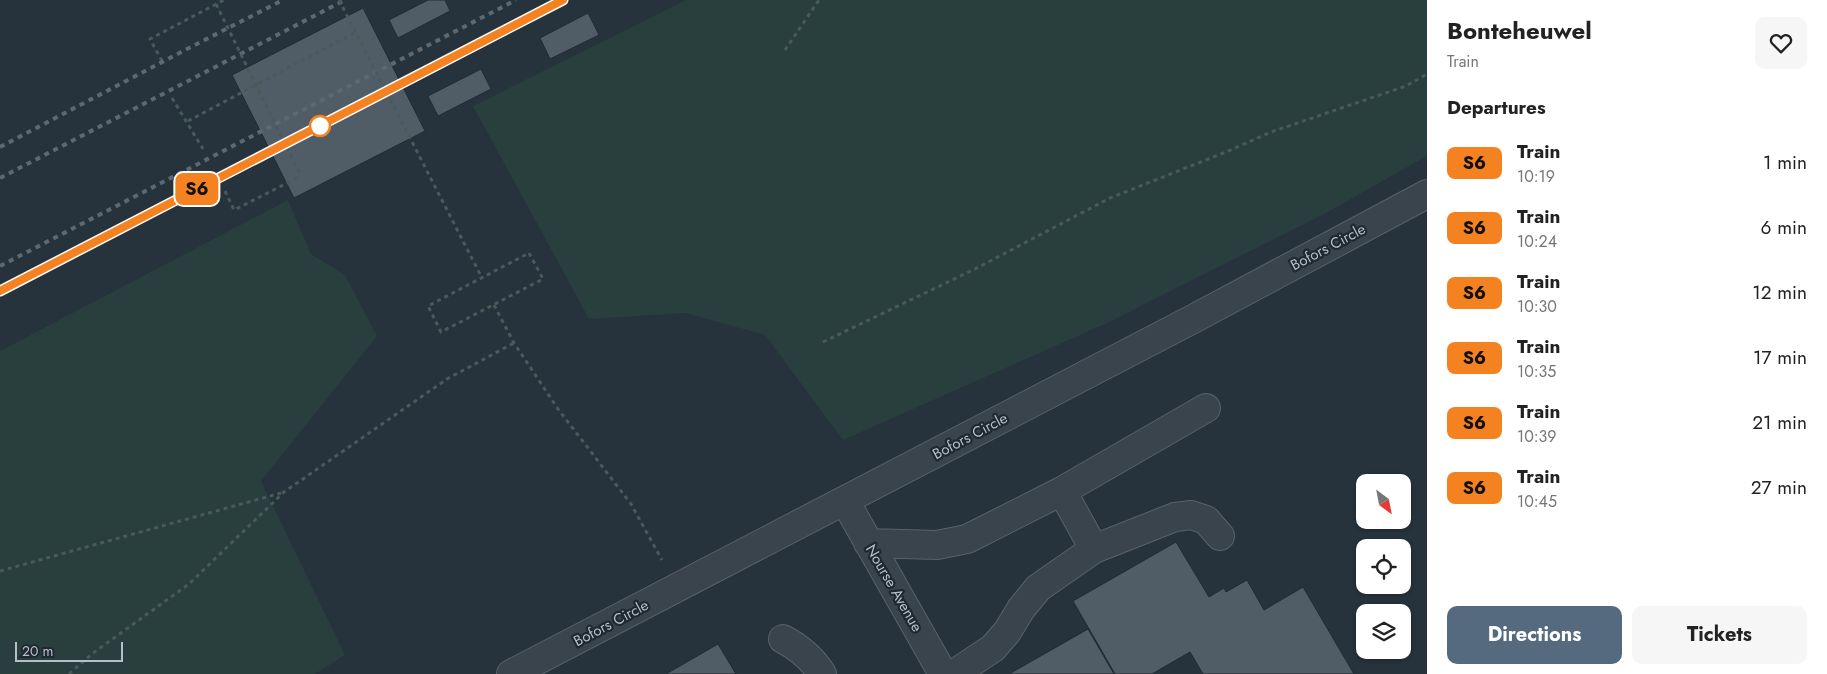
<!DOCTYPE html>
<html lang="en">
<head>
<meta charset="utf-8">
<style>
	:root { --surface:#fff; --page:#f6f6f6; --text:#222; --muted:#767676; --accent:#556a7e }
	body { margin:0; font-family:Jost,sans-serif; background:var(--page); color:var(--text); height:100vh; display:flex; flex-direction:column; font-size:19px; white-space:nowrap }
	* { box-sizing:border-box; margin:0 }
	p { font-size:16px; color:var(--muted) }
	.icon { flex:none; width:28px; height:28px; fill:none; stroke:currentColor; stroke-width:2; stroke-linecap:round; stroke-linejoin:round }
	.map { position:relative; flex:1; overflow:hidden }
	.details { display:flex; flex-direction:column; background:var(--surface); width:400px }
	.details>* { flex:none }
	.badge { padding:0 10px; border-radius:8px; font-size:18px; line-height:32px }
	.needle { width:32px; rotate:148deg }
	.tools { position:absolute; left:1356px; top:474px; display:grid; gap:10px }
	.tools a { display:grid; place-items:center; width:55px; height:55px; border-radius:10px; background:var(--surface); box-shadow:0 1px 4px #0004; font-size:25px }
	.scale { position:absolute; left:15px; bottom:12px; width:108px; box-sizing:border-box; padding-left:5px; border:2px solid #b6bfc7; border-top:0; font-size:14px; line-height:18px; white-space:nowrap; color:#b6bfc7; -webkit-text-stroke:4px #1f2931; paint-order:stroke }
	.map>.badge { position:absolute; translate:-50% -50%; box-shadow:0 0 0 2px #fff }
	h2 { padding:0 20px; font-size:19px; line-height:45px }
	.round { display:grid; place-items:center; flex:none; width:52px; height:52px; border-radius:10px; background:var(--page) }
	.head { display:flex; align-items:center; justify-content:space-between; height:85px; padding:0 20px }
	h1 { font-size:24px; font-weight:700; line-height:38px }
	.button { display:flex; gap:10px; margin-top:auto; padding:10px 20px }
	.button a { flex:1; height:58px; border-radius:10px; background:var(--accent); color:#fff; font-size:20px; font-weight:700; line-height:58px; text-align:center }
	.button a+a { background:var(--page); color:var(--text) }
	ul { padding:0; list-style:none }
	li { display:flex; align-items:center; gap:15px; height:65px; padding:0 20px }
	li div { flex:1 }
	li b { display:block; font-size:19px }
	li em { font-style:normal }
	li .badge { min-width:55px; font-weight:700; text-align:center }
	main { display:flex; flex:1; min-height:0 }
	.map>svg:first-child { display:block }
	.green { fill:#293f3d }
	.building { fill:#505d67; stroke:#212b33 }
	.lines { fill:none; stroke-linecap:round; stroke-linejoin:round }
	.minor-casing { stroke:#58626a; stroke-width:30 }
	.path { stroke:#485b5b; stroke-width:3; stroke-dasharray:4 4; stroke-linecap:butt }
	.minor { stroke:#3a444c; stroke-width:28 }
	.rail { stroke:#5c6872; stroke-width:4; stroke-dasharray:5 5; stroke-linecap:butt }
	.path-bridge { stroke:#485b5b; stroke-width:3; stroke-dasharray:4 4; stroke-linecap:butt }
	.line-casing { stroke:#fff; stroke-width:11 }
	.line { stroke:#f58220; stroke-width:8 }
	.stop-dot { fill:#fff; stroke:#f58220; stroke-width:2.5 }
	.labels { text-anchor:middle; dominant-baseline:central; stroke-width:4.5; stroke-linejoin:round; paint-order:stroke }
	.street-label { font-size:15px; fill:#b6bfc7; stroke:#1f2931 }
</style>
</head>
<body>
<main>
<div class="map">
<svg width="1427" height="674" viewBox="0 0 1427 674">
	<rect width="100%" height="100%" fill="#26323c"/>
	<path class="green" d="M686,0h741v156l-101,57 -221,111 -262,116 -78,-105 -79,-22 -97,6 -116,-213z
		M288,200l23,54 34,21 32,61 -116,145 84,174 -30,19h-315v-323z"/>
	<path class="building" d="M428,0h17l5,11 -52,27 -9,-18z
		M363,8l62,123 -131,67 -62,-123z
		M588,13l11,22 -49,24 -10,-21z
		M481,69l10,20 -53,27 -10,-20z
		M1176,542l33,55 15,-9 2,4 21,-12 17,30 39,-23 51,87h-151l-13,-22 -38,22h-37l-42,-73z
		M1088,629l26,45h-105z
		M718,644l18,30h-70z"/>
	<g class="lines">
		<g class="minor-casing">
			<path id="minor" d="M845,501l98,173
				M868,543l69,2 30,-6 95,-48
				M1094,549l-32,-58 144,-83
				M783,639c17,9 29,19 39,35
				M511,674l682,-355 234,-125
				M954,674l39,-26 14,-16 14,-23 17,-21 56,-39 81,-32 16,-2 15,5 14,16"/>
		</g>
		<path class="path" d="M785,50l34,-50
			M162,61l-12,-22 74,-39
			M172,98l31,51
			M188,121l168,-89
			M225,191l9,19 67,-34
			M529,253l14,26 -102,53 -13,-26z
			M494,305l20,38 44,66 73,95 31,56
			M823,342l152,-73 135,-71 116,-46 45,-20 135,-46 21,-12
			M0,571l281,-78
			M69,674l24,-21 96,-69 95,-92 163,-113 67,-36"/>
		<use href="#minor" class="minor"/>
		<path class="rail" d="M0,147l187,-98 96,-49
			M0,178l345,-178
			M0,266l516,-266
			M0,291l563,-291"/>
		<path class="path-bridge" d="M339,0l143,278
			M216,4l85,172"/>
	</g>
	<g class="lines">
		<g class="line-casing">
			<path id="line" d="M0,291l563,-291"/>
		</g>
		<use href="#line" class="line"/>
	</g>
	<circle class="stop-dot" cx="320" cy="126" r="10"/>
	<g class="labels">
		<g class="street-label">
			<text transform="translate(1328 247) rotate(-28)">Bofors Circle</text>
			<text transform="translate(970 436) rotate(-28)">Bofors Circle</text>
			<text transform="translate(894 588) rotate(60)">Nourse Avenue</text>
			<text transform="translate(611 623) rotate(-28)">Bofors Circle</text>
		</g>
	</g>
</svg>
<div class="tools">
<a><svg class="needle" viewBox="-14 -14 28 28"><path d="M0-13l5 13h-10z" fill="#e53935"/><path d="M0 13l5-13h-10z" fill="#767676"/></svg></a>
<a><svg class="icon" aria-label="locate" viewBox="0 0 24 24"><circle cx="12" cy="12" r="6"/><path d="M12 2v4M12 18v4M2 12h4M18 12h4"/></svg></a>
<a><svg class="icon" aria-label="layers" viewBox="0 0 24 24"><path d="M12 4l9 5-9 5-9-5zM3 14l9 5 9-5"/></svg></a>
</div>
<div class="scale">20 m</div>
<b class="badge" style="left:197px;top:189px;background:#f58220;color:#111">S6</b>
</div>
<section class="details">
<div class="head"><div><h1>Bonteheuwel</h1><p>Train</p></div><a class="round"><svg class="icon" aria-label="heart" viewBox="0 0 24 24"><path d="M12 20l-8-8c-3-5 5-10 8-4 3-6 11-1 8 4z"/></svg></a></div>
<h2>Departures</h2>
<ul>
<li><span class="badge" style="background:#f58220;color:#111">S6</span><div><b>Train</b><p>10:19</p></div><em>1 min</em></li>
<li><span class="badge" style="background:#f58220;color:#111">S6</span><div><b>Train</b><p>10:24</p></div><em>6 min</em></li>
<li><span class="badge" style="background:#f58220;color:#111">S6</span><div><b>Train</b><p>10:30</p></div><em>12 min</em></li>
<li><span class="badge" style="background:#f58220;color:#111">S6</span><div><b>Train</b><p>10:35</p></div><em>17 min</em></li>
<li><span class="badge" style="background:#f58220;color:#111">S6</span><div><b>Train</b><p>10:39</p></div><em>21 min</em></li>
<li><span class="badge" style="background:#f58220;color:#111">S6</span><div><b>Train</b><p>10:45</p></div><em>27 min</em></li>
</ul>
<div class="button"><a>Directions</a><a>Tickets</a></div>
</section>
</main>
</body>
</html>
